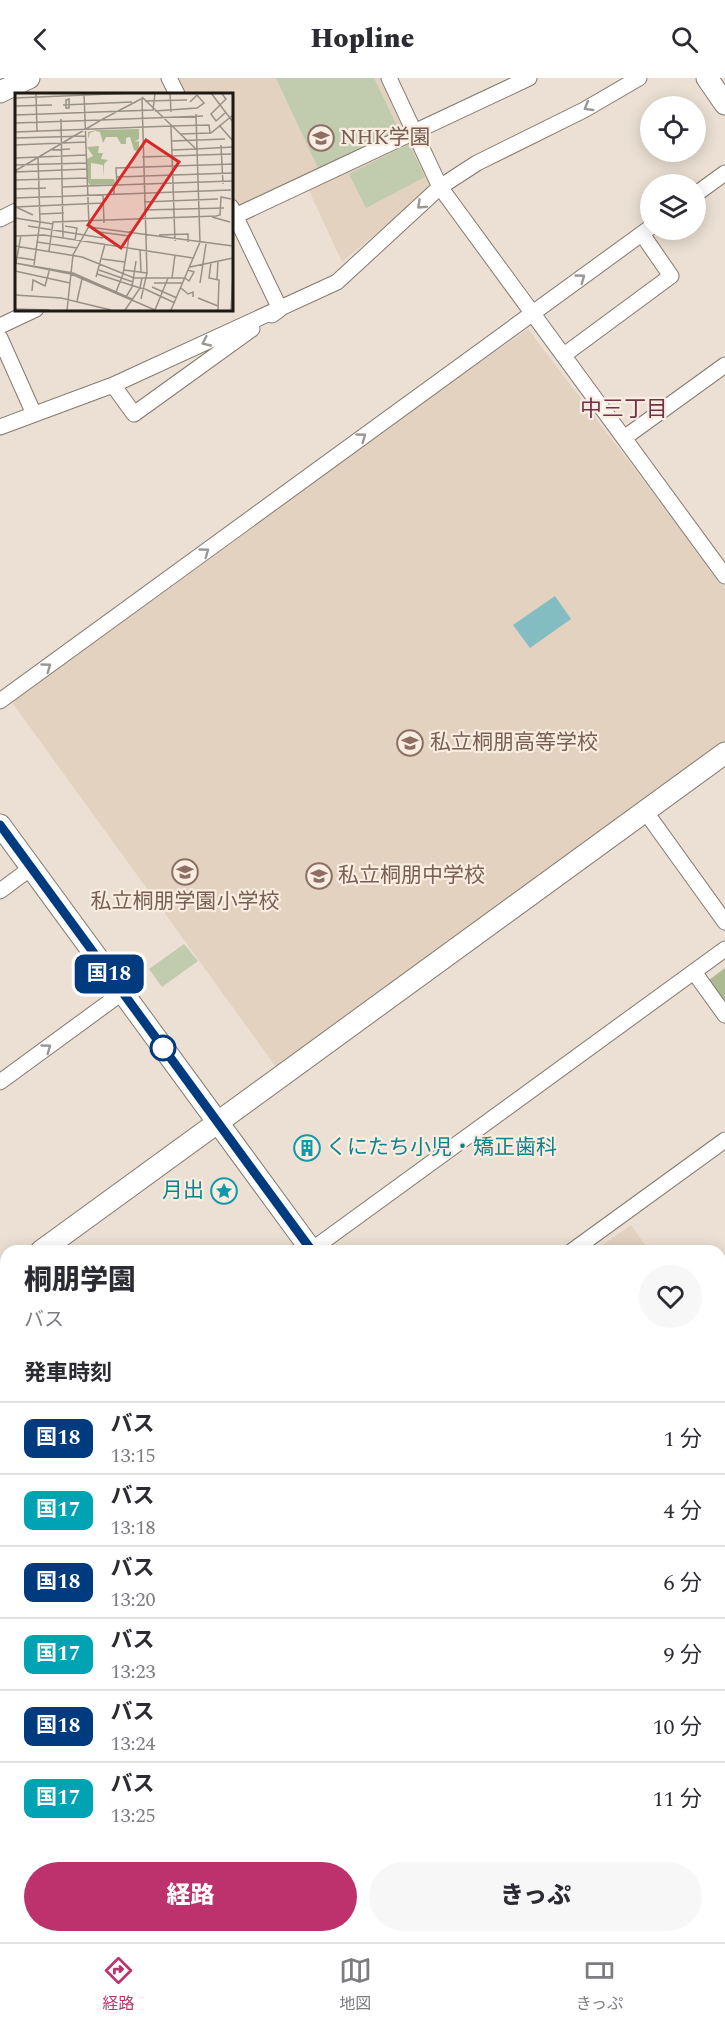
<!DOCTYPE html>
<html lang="ja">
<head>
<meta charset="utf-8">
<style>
	:root { --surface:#fff; --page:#f7f7f7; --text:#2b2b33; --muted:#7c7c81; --line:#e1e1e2; --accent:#bd326d }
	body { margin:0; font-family:Spectral,"Noto Sans JP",serif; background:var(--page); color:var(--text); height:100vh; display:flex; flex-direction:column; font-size:22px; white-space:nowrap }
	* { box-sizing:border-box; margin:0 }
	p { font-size:20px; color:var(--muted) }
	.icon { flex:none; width:33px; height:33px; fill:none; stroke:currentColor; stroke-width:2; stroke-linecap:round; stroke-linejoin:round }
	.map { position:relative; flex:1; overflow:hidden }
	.side { position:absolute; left:0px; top:1167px; width:726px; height:698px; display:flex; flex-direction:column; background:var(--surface); border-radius:18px 18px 0 0; box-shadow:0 3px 15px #0003 }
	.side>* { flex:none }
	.badge { padding:0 12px; border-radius:9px; font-size:21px; line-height:39px }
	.buttons { position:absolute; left:640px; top:18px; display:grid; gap:12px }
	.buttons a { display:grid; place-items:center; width:66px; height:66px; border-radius:50%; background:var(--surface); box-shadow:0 3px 15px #0003; font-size:30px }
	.map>.badge { position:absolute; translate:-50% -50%; box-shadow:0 0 0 3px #fff }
	h2 { padding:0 24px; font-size:22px; line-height:54px }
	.round { display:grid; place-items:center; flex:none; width:63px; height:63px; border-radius:32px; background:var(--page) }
	.summary { display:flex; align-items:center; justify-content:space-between; height:102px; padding:0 24px }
	h1 { font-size:28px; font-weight:800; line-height:45px }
	.action { display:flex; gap:12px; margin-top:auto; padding:12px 24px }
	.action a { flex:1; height:69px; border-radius:36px; background:var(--accent); color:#fff; font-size:24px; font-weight:800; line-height:69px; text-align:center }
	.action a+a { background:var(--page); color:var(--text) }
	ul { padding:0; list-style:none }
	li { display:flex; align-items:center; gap:18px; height:72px; padding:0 24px; border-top:2px solid var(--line) }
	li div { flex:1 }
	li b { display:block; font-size:22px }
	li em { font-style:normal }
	li .badge { min-width:66px; font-weight:700; text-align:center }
	header { display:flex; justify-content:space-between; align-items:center; height:78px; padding:0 24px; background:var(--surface); font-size:27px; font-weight:800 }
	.dock { display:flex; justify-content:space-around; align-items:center; height:84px; border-top:2px solid var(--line); background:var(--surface); font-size:16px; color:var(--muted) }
	.dock a { display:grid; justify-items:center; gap:3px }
	.dock .current { color:var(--accent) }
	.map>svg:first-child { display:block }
	.built { fill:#e2d2bf }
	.green { fill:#c1ccaf }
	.forest { fill:#abba90 }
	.water { fill:#83bdc2 }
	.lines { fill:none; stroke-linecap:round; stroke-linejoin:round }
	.street-casing { stroke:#83796e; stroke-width:17 }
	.secondary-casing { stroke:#83796e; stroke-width:23 }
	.street { stroke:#fff; stroke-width:15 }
	.secondary { stroke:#fff; stroke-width:21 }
	.oneway { stroke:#999896 }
	.line-casing { stroke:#fff; stroke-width:14 }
	.line { stroke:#003b80; stroke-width:9 }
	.stop-dot { fill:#fff; stroke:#003b80; stroke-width:3 }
	.labels { text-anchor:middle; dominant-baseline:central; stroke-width:4.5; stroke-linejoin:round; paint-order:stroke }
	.education-label { font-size:21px; fill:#785e54; stroke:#f8ede0; text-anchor:start }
	.culture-label { font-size:21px; fill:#0d838f; stroke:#f8ede0; text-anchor:start }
	.neighbourhood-label { font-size:22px; fill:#743049; stroke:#f8ede0 }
	.inset-road { fill:none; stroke:#999087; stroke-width:1.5 }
	.view { fill:#d62828; fill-opacity:0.15; stroke:#d62828; stroke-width:3 }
	.inset-edge { fill:none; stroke:#1d1915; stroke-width:3 }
</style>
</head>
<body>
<header><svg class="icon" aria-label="back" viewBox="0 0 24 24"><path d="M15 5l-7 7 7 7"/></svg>Hopline<svg class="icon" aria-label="search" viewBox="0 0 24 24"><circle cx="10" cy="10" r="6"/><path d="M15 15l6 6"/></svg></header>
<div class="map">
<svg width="725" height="1864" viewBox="0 0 725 1864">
	<rect width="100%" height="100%" fill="#ebe0d3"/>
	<path class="built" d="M176,0h208l50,107 -92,77 -37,-80 -67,31 -7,-15v-104h-47z
		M528,251l197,259v156l-446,327 -268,-370 355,-260z
		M631,1147l18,26h-55z
		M725,1263v413l-5,-7v-402z
		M720,1820l5,7v37h-518l8,-6h505z"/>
	<path class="green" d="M276,0h98l25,52 -81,38z
		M409,66l16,33 -59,31 -17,-34z
		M184,866l14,17 -36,26 -13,-18z"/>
	<path class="forest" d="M725,890v34l-16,-22z
		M725,1592v77l-5,-6v-67z"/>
	<path class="water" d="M555,518l16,23 -41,29 -17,-23z"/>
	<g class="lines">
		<g class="street-casing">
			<path id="street" d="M169,0l8,16
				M389,0l51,109 285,389
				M696,116l29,-21
				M231,129l49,102 -8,6
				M231,140l298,-140
				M0,141l16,-8
				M0,248l36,-17
				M0,260l34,76
				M564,277l107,-79 -29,-42
				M113,307l21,29 118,-85
				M0,349l113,-42 224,-103 103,-95 37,-24 107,-53 55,-32
				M624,360l101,-73
				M0,623l651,-474
				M645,733l80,111
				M0,813l31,-23
				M694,894l31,43
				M0,1004l123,-90
				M310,1173l415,-302
				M572,1173l153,-111
				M720,1256l5,-4
				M0,1400l6,-5
				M0,1590l6,-4
				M0,1669l6,8
				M0,1781l6,-5
				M139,1858l4,6
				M190,1864l8,-6"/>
		</g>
		<g class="secondary-casing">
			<path id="secondary" d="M707,0l18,26
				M0,14l29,-14
				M0,747l312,426
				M41,1173l684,-498
				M0,1203l6,-4
				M720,1734l5,7
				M720,1756l5,7"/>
		</g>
		<use href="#street" class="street"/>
		<use href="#secondary" class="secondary"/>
	</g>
	<defs><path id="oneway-chevron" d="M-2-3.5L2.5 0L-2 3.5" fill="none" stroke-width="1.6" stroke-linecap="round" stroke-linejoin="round" transform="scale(1.5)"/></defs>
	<g class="oneway">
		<use href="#oneway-chevron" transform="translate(588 29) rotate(149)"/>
		<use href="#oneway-chevron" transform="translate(421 127) rotate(137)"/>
		<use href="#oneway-chevron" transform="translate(581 200) rotate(-36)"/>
		<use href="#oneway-chevron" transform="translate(206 264) rotate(155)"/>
		<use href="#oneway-chevron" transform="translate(362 359) rotate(-36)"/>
		<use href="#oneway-chevron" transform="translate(205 474) rotate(-36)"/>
		<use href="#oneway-chevron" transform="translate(47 589) rotate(-36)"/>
		<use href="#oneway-chevron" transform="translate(47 970) rotate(-36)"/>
	</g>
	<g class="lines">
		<g class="line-casing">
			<path id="line" d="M0,747l312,426"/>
		</g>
		<use href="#line" class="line"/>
	</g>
	<defs>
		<g id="school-ring" transform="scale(1.35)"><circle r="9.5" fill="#f8ede0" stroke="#8d6e63" stroke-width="1.5"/><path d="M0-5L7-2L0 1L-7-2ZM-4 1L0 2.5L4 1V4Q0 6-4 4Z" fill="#8d6e63"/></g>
		<g id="building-ring" transform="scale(1.35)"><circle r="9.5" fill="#f8ede0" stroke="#0f9aa8" stroke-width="1.5"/><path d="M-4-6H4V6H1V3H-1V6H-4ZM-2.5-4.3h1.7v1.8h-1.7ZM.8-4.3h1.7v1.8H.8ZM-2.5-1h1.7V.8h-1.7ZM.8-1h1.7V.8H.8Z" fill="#0f9aa8"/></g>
		<g id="sight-ring" transform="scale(1.35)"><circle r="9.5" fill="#f8ede0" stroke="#0f9aa8" stroke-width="1.5"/><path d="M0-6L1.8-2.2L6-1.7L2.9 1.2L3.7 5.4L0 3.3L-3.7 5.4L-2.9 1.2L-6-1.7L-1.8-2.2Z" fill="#0f9aa8"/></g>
	</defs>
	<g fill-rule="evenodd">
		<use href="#school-ring" x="321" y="60"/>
		<use href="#school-ring" x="410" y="665"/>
		<use href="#school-ring" x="185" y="794"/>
		<use href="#school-ring" x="319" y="798"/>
		<use href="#building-ring" x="307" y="1070"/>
		<use href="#sight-ring" x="224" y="1113"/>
	</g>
	<circle class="stop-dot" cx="163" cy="970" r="12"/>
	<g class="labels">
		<g class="education-label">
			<text x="340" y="60">NHK学園</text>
			<text x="430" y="665">私立桐朋高等学校</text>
			<text x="338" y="798">私立桐朋中学校</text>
			<text x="185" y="824" text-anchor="middle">私立桐朋学園小学校</text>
		</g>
		<g class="culture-label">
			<text x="326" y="1070">くにたち小児・矯正歯科</text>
			<text x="204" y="1113" text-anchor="end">月出</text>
		</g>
		<g class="neighbourhood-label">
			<text x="624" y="331">中三丁目</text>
		</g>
	</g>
	<g transform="translate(15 15)">
		<rect width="218" height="218" fill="#ebe0d3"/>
		<path d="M124,36v10l-5,3 5,-1v11l-5,-2 -4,-13 -4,1v6h-5l-4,-7h-11l-3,6 -3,-11 -5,-1 -5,2 -2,6v-7l9,-2zM84,53l-1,7h5l-2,6 7,1 -4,4v13l-1,-12 -12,-2v16h23l3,5 -27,1 -3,-5v-21l6,-3 -6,-9z" fill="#abba90"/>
		<path class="inset-road" d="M21,0l1,39M155,0l1,19M196,0l22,29M207,1l4,5 -15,15 5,7 9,-8M127,4l54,52 37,-2M0,5l119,-5M54,6v9h-3v-8zM130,8l42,-1M48,12l69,-3M0,13l37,-1M140,18l42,-3 7,-5 -7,-8 -7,7M181,21l1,35M0,22l138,-5 2,-17M46,26l2,119M0,30l86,-3 40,-21M204,32l14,16M157,33l37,-1 1,8M0,39l156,-6 4,115M165,41l31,-1 22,-18M0,45l71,-2M157,48l53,-2M0,52l71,-3M206,52l2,39M37,57l18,-1M127,64l89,-3M0,65l71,-3M0,72l72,-2M0,78l86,-51 102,-4M0,79l72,-3M102,84l115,-4M0,87l72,-2M102,92l-1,-17 117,-4v80M102,92l115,-4M0,94v35M48,94l51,-2v9M0,96l31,-1M88,102l1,28M0,105l216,-8M129,109l74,-3M0,114l88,-4M1,114l17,8M129,117l80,-2M25,121l24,-1M197,124l18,5M0,125l38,6M13,133l75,12M50,133l12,2 -2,12M74,134l144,19M84,139l30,4M144,142l29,-1v8M0,143l29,-1 149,23M22,149l40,6M0,153l67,11 52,21h51M125,157l1,22M34,158l4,-29 163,-6 4,-1 1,-18 10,2M0,164l19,3M87,166l23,3M196,169l-2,16 10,2 -1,30M0,170l58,10 59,26M0,170l56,11 84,36M1,170l5,-28M19,172l6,-43 -2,-65M175,174l43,-9M84,177l34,12M109,177l23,3M0,178l55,12M82,181l43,14 2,-10M81,184l9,-33M157,185l3,-23M170,185l4,3 5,-9 -6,-2M202,186l1,-18M139,190h29M185,190l6,-39M137,194l25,11M166,195l7,6 5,-2v5M130,196l30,14M17,198l1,-11 12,6 5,-18M101,199l7,-18 7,-43M0,202l46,3 50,12M111,204l6,-10 4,-26M183,205l20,8M126,206l6,-26 -5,-175M62,208l5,-22M0,216l34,1M52,217l6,-55 16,-29 -5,-133M110,217l15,-22 5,1M140,217l13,-32M156,217l29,-68 -3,-93 -25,1M216,217l2,-35"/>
		<path class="view" d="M131,47l33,22 -58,86 -33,-23z"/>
		<rect width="218" height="218" class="inset-edge"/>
	</g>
</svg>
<div class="buttons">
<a><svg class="icon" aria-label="locate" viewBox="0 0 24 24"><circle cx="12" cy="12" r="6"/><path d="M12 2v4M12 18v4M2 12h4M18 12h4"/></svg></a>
<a><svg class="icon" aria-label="layers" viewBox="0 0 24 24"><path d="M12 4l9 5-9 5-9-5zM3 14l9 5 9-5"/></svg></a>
</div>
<b class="badge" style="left:109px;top:896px;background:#003b80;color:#fff">国18</b>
<section class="side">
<div class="summary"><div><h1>桐朋学園</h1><p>バス</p></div><a class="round"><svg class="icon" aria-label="heart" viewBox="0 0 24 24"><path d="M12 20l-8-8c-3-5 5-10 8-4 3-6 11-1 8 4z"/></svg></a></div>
<h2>発車時刻</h2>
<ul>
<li><span class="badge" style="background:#003b80;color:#fff">国18</span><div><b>バス</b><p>13:15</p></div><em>1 分</em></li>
<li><span class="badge" style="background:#00a3b4;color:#fff">国17</span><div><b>バス</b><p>13:18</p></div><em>4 分</em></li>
<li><span class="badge" style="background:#003b80;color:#fff">国18</span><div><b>バス</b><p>13:20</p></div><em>6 分</em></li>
<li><span class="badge" style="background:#00a3b4;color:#fff">国17</span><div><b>バス</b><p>13:23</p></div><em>9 分</em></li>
<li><span class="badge" style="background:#003b80;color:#fff">国18</span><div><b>バス</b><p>13:24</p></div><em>10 分</em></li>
<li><span class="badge" style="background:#00a3b4;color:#fff">国17</span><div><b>バス</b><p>13:25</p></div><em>11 分</em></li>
</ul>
<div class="action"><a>経路</a><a>きっぷ</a></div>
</section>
</div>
<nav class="dock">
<a class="current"><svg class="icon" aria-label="directions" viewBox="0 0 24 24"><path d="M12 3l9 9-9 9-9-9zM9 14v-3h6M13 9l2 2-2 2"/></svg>経路</a>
<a><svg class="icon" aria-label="map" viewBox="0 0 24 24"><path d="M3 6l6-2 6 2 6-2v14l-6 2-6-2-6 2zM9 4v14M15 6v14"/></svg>地図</a>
<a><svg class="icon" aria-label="tickets" viewBox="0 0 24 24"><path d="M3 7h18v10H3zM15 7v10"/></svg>きっぷ</a>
</nav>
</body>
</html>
